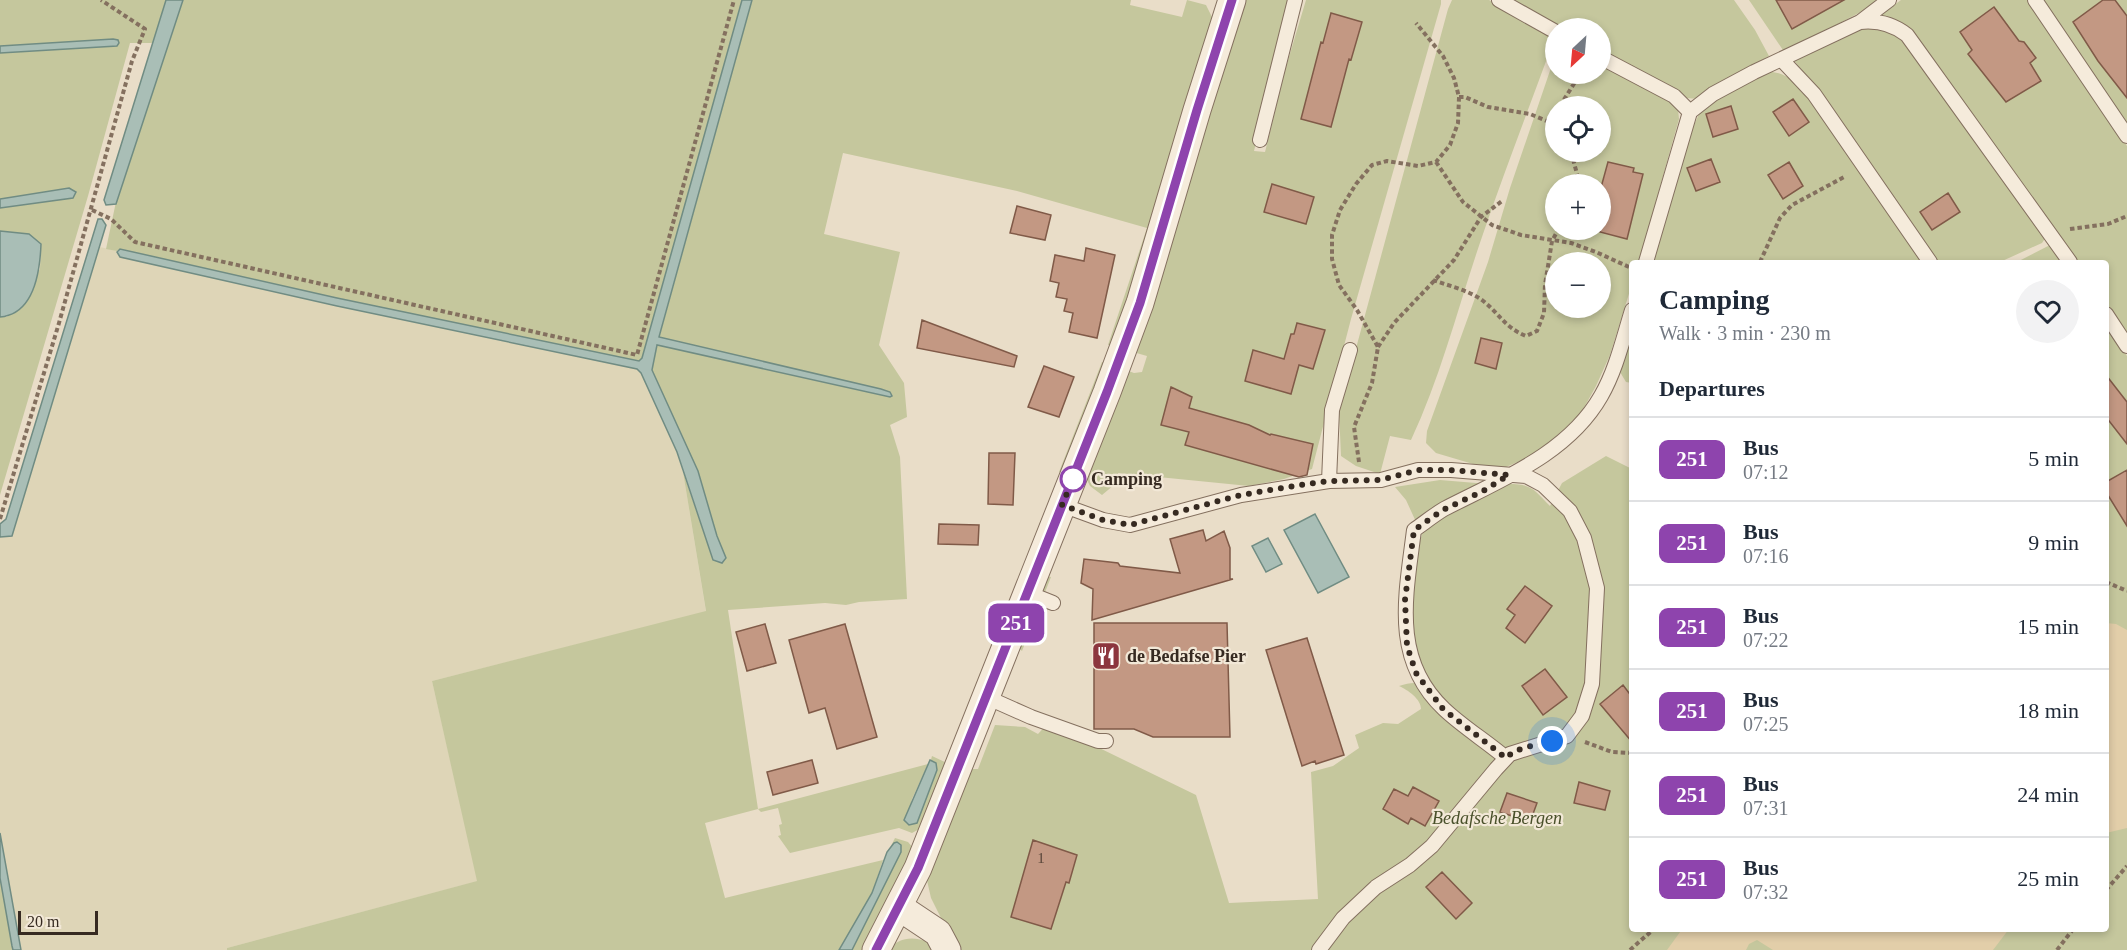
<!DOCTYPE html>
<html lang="en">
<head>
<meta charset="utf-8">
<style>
	:root { --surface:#fff; --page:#f2f2f3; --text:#1f2937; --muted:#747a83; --line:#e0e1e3 }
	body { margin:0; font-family:Georgia,serif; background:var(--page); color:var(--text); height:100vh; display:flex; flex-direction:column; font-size:22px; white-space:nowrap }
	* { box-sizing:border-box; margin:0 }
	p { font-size:20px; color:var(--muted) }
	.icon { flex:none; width:33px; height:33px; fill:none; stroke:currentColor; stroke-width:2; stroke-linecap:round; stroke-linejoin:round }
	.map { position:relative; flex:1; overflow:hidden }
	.sheet { position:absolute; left:1629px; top:260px; width:480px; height:672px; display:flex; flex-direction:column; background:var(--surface); border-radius:6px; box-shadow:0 3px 9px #0003 }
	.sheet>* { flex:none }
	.badge { padding:0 12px; border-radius:9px; font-size:21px; line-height:39px }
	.needle { width:39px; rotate:206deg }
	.fabs { position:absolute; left:1545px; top:18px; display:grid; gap:12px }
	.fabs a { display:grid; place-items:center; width:66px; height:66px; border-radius:50%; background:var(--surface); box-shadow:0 3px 9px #0003; font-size:30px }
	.scale { position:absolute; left:18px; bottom:15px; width:80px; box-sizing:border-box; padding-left:6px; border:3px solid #362a21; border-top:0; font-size:16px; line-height:21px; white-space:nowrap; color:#362a21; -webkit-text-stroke:4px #f2e8d7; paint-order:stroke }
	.you { position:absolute; width:30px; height:30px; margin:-15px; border:4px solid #fff; border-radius:50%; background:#1a73e8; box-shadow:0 0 0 9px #1a73e833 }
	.map>.badge { position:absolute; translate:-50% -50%; box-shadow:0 0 0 3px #fff }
	h2 { padding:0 30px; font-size:22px; line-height:54px }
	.round { display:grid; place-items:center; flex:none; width:63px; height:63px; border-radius:32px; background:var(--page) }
	.overview { display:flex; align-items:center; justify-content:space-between; height:102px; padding:0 30px }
	h1 { font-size:28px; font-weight:800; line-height:45px }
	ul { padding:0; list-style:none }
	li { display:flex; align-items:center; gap:18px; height:84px; padding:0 30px; border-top:2px solid var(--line) }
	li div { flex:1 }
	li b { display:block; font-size:22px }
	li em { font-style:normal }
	li .badge { min-width:66px; font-weight:700; text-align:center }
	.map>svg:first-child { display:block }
	.farmland { fill:#ded5b7 }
	.green { fill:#c5c79d; fill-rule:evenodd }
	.sand { fill:#e2cea9 }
	.water { fill:#a9beb6; stroke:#708c83; stroke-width:1.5 }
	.building { fill:#c39883; stroke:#805a48; stroke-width:1.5 }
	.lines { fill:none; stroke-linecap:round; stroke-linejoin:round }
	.service-casing { stroke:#84705f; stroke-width:16 }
	.minor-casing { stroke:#84705f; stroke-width:29 }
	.path { stroke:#84705f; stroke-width:4; stroke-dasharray:4.5 3; stroke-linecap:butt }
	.service { stroke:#f5ebdb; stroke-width:14 }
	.minor { stroke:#f5ebdb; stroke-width:27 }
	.line-casing { stroke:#fff; stroke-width:14 }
	.line { stroke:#8e44ad; stroke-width:9 }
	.walk { stroke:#362a21; stroke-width:6; stroke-dasharray:0 10.8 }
	.stop-dot { fill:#fff; stroke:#8e44ad; stroke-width:3 }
	.labels { text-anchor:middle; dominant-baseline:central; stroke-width:4.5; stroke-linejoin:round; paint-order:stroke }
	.number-label { font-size:15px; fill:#59463a }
	.stop-label { font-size:18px; font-weight:bold; fill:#362a21; stroke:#f2e8d7; text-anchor:start }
	.poi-label { font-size:18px; font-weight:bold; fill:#362a21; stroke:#f2e8d7; text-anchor:start }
	.park-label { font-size:18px; font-style:italic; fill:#49502a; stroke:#f2e8d7 }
</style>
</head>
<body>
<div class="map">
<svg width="2127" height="950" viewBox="0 0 2127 950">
	<rect width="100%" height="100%" fill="#e9ddc8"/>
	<path class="farmland" d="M100,247l17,4 4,6 216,49 300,63 4,4 36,79 6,20 23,140 -274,69 46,200 -251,67v2h-206l-21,-117v-296l12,-2z"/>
	<path class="green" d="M0,0h166l-13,43h-23l-42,153 -88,299v-178h7l33,-48 1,-25 -12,-10 -29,-3v-23l73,-10 -4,-10 -69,11v-146l117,-7 2,-3 -1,-3 -5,-1 -113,7z
		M183,0h559l-100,359 -3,2 -12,-2 -290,-61 -217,-49 -3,2 -11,-2 11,-52z
		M752,0h379l-1,5 52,12 5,-17 19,5 7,14 -98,326h-7l39,-117 -130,-37 -174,-38 -19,81 76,18 -21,93 25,38 3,34 -17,8 10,32 7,142 -48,3 -13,3 -21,-2 -97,7 30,199 170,-45 -16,35 -6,24 7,2 19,-69 17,8 -26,63 -11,6 -13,-5 -109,25 -12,-17 3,-1 -2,-10 3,-1 -4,-16 -17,4 -3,-3 -53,14 20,75 158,-38 -11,33 -33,57h-612v-2l250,-67 -45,-200 274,-70 -23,-139 30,88 12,-3 -73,-187 5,-25 233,52 2,-1 -11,-7 -222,-51z
		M1240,0h53l-13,45 -26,106 11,1 21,-85 20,-67h135v4l-90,315 -39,150 -28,10 -35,7 -131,-13 -4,12 -12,10 -12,-9 -5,-10 41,-106 8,3 8,-1 5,-16 -14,-4z
		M1452,0h37l58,32 4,6 1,7c-23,63 -47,125 -69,189 -24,69 -41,140 -72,206l-21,-4 -10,38 -24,-8 -15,-10 -2,-45 109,-402z
		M1507,0h227l21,30 14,26 -56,31 -14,12 -13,-1 -85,-46 -1,-24h-41z
		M1749,0h126l2,3 -92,50z
		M1901,0h127l99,146v191l-21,-31v-44h-30l-178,-239 -18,-8z
		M2039,0h88v127z
		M1867,26l16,2 23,12 140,197 -4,6 -42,19h-65l-119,-173 -23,-30 57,-27z
		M1555,56l1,18h44l1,-12 70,38 7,9 1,10 -40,143h-7v22l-22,71 -14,31 -16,29 -29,27 -12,11 -33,14h-13l-20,-3 -37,-11 -10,-10 1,-12 61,-169 22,-74zM1556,106h44v46h-44zM1556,184h44v46h-44zM1556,262h44v46h-44z
		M1767,72c19,-1 28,11 41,23l116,167h-271l22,-77 18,-58 7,-15 12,-12z
		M2050,245l13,17h-46z
		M2106,324l21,32v594h-1238c9,-13 25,-14 39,-8l18,-14 -15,-30 -5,-22 42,-107h10l17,-44 30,2 13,7 10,-11 148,72 33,108 89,-4 -7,-127 22,-6 26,-18 -4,-13 28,-12 15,1 23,-15c0,-10 -13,-19 -22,-23 21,-7 25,-1 41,11l-25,-35 -6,-27 3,-71 13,-38 83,-42c25,0 26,6 42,22l12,-23 44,-27 26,13v459h474z
		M1632,333v50l-6,-1 -6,-10z
		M1102,362h6l-43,112 -6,-2z
		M1440,480l48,4 -71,40 -11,-24 -11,-13z
		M1044,576l7,1 -29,74 -5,-5z
		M895,838l13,4 6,7 -51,101h-11l49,-98 -7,-9 -3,3z
		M0,878l12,68 1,4h-13z"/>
	<path class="sand" d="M2106,623l10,1 11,6v198l-21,5z
		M1683,928h326v1l-16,21h-220l-16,-10 -8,4 -3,6h-79z"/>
	<path class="water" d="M166,0h17l-67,204 -10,1 -2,-5z
		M742,0h10l-93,337 222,52 9,3 2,4 -2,1 -233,-52 -5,25 46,101 19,65 9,22 -4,5 -9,-3 -36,-108 -36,-79 -4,-4 -300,-63 -217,-49 -3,-5 3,-3 217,49 302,63 3,-3z
		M113,39l5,1 1,3 -2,3 -117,7v-7z
		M69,188l7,4 -3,6 -73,10v-9z
		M98,219h4l4,6 -94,311 -12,1v-13l6,-5z
		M0,231l29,3 12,10c-1,27 -6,70 -41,73z
		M1315,514l34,63 -31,16 -34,-63z
		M1268,538l14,26 -16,8 -14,-26z
		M930,760l6,3 1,7 -20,53 -8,2 -5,-5z
		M0,833l21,117h-8l-1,-4 -12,-68z
		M897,842l4,3v7l-49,98h-13l33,-57 15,-41 7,-9z"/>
	<path class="building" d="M1776,0h68l-52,29z
		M2103,0h12l12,16v82l-29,-37 -25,-39z
		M1994,7l25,34 5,1 12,16 -6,5 11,18 -35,21 -38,-48 4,-4 -12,-18z
		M1331,13l31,9 -11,38 -2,-1 -18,68 -30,-8 20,-77 2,1z
		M1793,99l16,23 -20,14 -16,-24z
		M1731,106l7,23 -25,8 -7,-23z
		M1711,159l9,23 -24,9 -9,-23z
		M1608,162l26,6 -1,4 10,2 -16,65 -27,-7v-41z
		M1789,162l14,24 -20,13 -15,-24z
		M1272,184l42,13 -8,27 -42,-12z
		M1948,193l12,19 -28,18 -12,-18z
		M1017,206l34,9 -6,25 -35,-7z
		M1086,248l29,7 -18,83 -28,-6 4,-19 -9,-2 3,-12 -11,-2 3,-14 -9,-2 5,-26 29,6z
		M922,320l95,36 -3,11 -97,-19z
		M1297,323l28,7 -12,39 -14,-4 -8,29 -46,-13 8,-31 31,9 7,-25h3z
		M1481,338l21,5 -6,26 -21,-6z
		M1044,366l30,11 -15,40 -31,-10z
		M2106,375l21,27v42l-21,-27z
		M1171,387l21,10 -3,11 60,17 21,10 1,-1 42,10 -6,31 -8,2 -114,-32 4,-13 -28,-7z
		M989,453h26l-2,52 -25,-1z
		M2127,470v56l-21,-34v-10z
		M939,524l40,1 -1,20 -40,-1z
		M1203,530l3,11 18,-10 6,17v31h3l-141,41 1,-31 -12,-6 3,-24 34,4 2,3 60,7 -10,-34z
		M1525,586l27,20 -27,37 -19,-15 9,-13 -8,-6z
		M1094,623h133l3,114h-77l-19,-8h-40z
		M765,624l11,39 -29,8 -11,-39z
		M845,624l32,113 -40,12 -12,-41 -16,5 -20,-73z
		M1307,638l37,117 -28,9 -1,-3 -13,5 -36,-116z
		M1545,669l22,28 -24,18 -21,-29z
		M1623,685l9,12v45l-32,-38z
		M812,760l6,23 -45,12 -6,-23z
		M1579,782l31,9 -5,19 -31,-7z
		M1413,787l26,14 -14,25 -14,-8 -3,6 -25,-15 11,-20 14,7z
		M1507,793l30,10 -7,19 -30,-10z
		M1033,840l44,15 -8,28 -3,-1 -15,47 -40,-12z
		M1442,872l30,31 -16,16 -30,-32z"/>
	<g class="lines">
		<g class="service-casing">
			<path id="service" d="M1499,0l57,32
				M2035,0l92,136
				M1860,22c18,-2 33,2 47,13l163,227
				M1600,57l74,39 16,16
				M1782,60l32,34 116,168
				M1260,140l35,-140
				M1646,262l44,-150 23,-18 41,-22 106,-50 29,-22
				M2106,314l21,32
				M1329,481l3,-71 18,-60
				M1062,505l41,15 27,5 111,-30 88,-14 52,-1 37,-10h33l75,6 17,9 27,26 14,27 13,50 -5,96 -10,32 -15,20 -57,18 -14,15 -64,77 -22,19 -34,22 -33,31 -24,32
				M1028,593l25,10
				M986,697l45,20 67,24h8
				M1506,758c-20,-17 -43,-31 -62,-49 -53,-50 -38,-114 -30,-179 10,-7 20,-15 30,-21 56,-29 124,-55 157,-113 15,-26 22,-57 31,-86"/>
		</g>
		<g class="minor-casing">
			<path id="minor" d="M899,907l39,26 9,17
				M876,950l42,-82 189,-476 33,-89 57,-193 35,-110"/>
		</g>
		<path class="path" d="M1459,97h6l23,10 42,7 24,10
			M1560,106l20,-32
			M1571,152l8,29 -1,3
			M1436,162l27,40 29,23 29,10 50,8 25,9 33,15
			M92,210l19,9 24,23 502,113 97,-355
			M2070,229l38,-5 19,-8
			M1760,262l20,-44 12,-13 54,-29
			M1433,280c16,6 35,10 49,20 17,13 22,27 44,36l11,-5 7,-18 1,-28 7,-44 6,-11
			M1378,347l16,-24 60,-63 27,-43 21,-16
			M1359,462l-5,-35 18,-44 6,-36 -21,-37 -18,-25 -7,-26v-24l8,-25 16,-26 16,-19 15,-4 31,5 18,-4 14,-17 8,-22 1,-26 -5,-19 -11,-22 -27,-33
			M0,519l59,-196 73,-262 13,-32 -44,-29
			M2106,582l21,9
			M1585,742l27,10 20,1
			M2106,890l21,-24
			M1630,950l25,-22
			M2057,950l17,-22"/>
		<use href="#service" class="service"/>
		<use href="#minor" class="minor"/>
	</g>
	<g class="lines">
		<g class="line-casing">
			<path id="line" d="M876,950l42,-82 189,-476 33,-89 57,-193 35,-110"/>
		</g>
		<use href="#line" class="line"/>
		<path class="walk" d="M1073,479l1,-2 -12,28 41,15 27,5 111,-30 59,-10 29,-4 52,-1 37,-10h32l59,5 -26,16 -40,19 -29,20 -9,70 2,46 9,27 27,36 63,49c11,-11 32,-13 46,-17"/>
	</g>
	<defs>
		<g id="restaurant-square" transform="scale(1.5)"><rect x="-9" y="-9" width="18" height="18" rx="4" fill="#8c363e" stroke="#f2e8d7"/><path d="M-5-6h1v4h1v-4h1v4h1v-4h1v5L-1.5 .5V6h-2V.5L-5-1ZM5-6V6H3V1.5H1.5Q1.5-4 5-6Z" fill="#fff"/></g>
	</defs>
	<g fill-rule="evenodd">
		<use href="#restaurant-square" x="1106" y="656"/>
	</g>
	<circle class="stop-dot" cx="1073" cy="479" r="12"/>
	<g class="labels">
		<g class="number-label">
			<text x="1041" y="858">1</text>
		</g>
		<g class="stop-label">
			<text x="1091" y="479">Camping</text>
		</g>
		<g class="poi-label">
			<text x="1127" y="656">de Bedafse Pier</text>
		</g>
		<g class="park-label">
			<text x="1497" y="818">Bedafsche Bergen</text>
		</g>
	</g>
</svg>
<div class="fabs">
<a><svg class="needle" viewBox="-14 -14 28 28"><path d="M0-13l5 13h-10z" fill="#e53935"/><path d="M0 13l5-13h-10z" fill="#747a83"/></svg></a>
<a><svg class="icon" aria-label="locate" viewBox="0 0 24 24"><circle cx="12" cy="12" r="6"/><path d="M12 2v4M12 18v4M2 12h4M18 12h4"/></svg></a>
<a>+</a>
<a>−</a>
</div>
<div class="scale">20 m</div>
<div class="you" style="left:1552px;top:741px"></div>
<b class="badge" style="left:1016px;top:623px;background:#8e44ad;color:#fff">251</b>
<section class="sheet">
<div class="overview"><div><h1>Camping</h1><p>Walk · 3 min · 230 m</p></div><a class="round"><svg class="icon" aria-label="heart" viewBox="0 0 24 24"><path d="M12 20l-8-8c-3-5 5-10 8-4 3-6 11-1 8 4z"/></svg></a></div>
<h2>Departures</h2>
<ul>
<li><span class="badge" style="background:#8e44ad;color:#fff">251</span><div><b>Bus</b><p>07:12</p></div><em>5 min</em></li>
<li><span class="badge" style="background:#8e44ad;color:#fff">251</span><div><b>Bus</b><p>07:16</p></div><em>9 min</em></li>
<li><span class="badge" style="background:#8e44ad;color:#fff">251</span><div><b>Bus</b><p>07:22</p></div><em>15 min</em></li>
<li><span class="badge" style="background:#8e44ad;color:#fff">251</span><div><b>Bus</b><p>07:25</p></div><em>18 min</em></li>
<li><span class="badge" style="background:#8e44ad;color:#fff">251</span><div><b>Bus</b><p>07:31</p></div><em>24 min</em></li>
<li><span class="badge" style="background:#8e44ad;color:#fff">251</span><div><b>Bus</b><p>07:32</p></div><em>25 min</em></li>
</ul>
</section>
</div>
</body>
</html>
